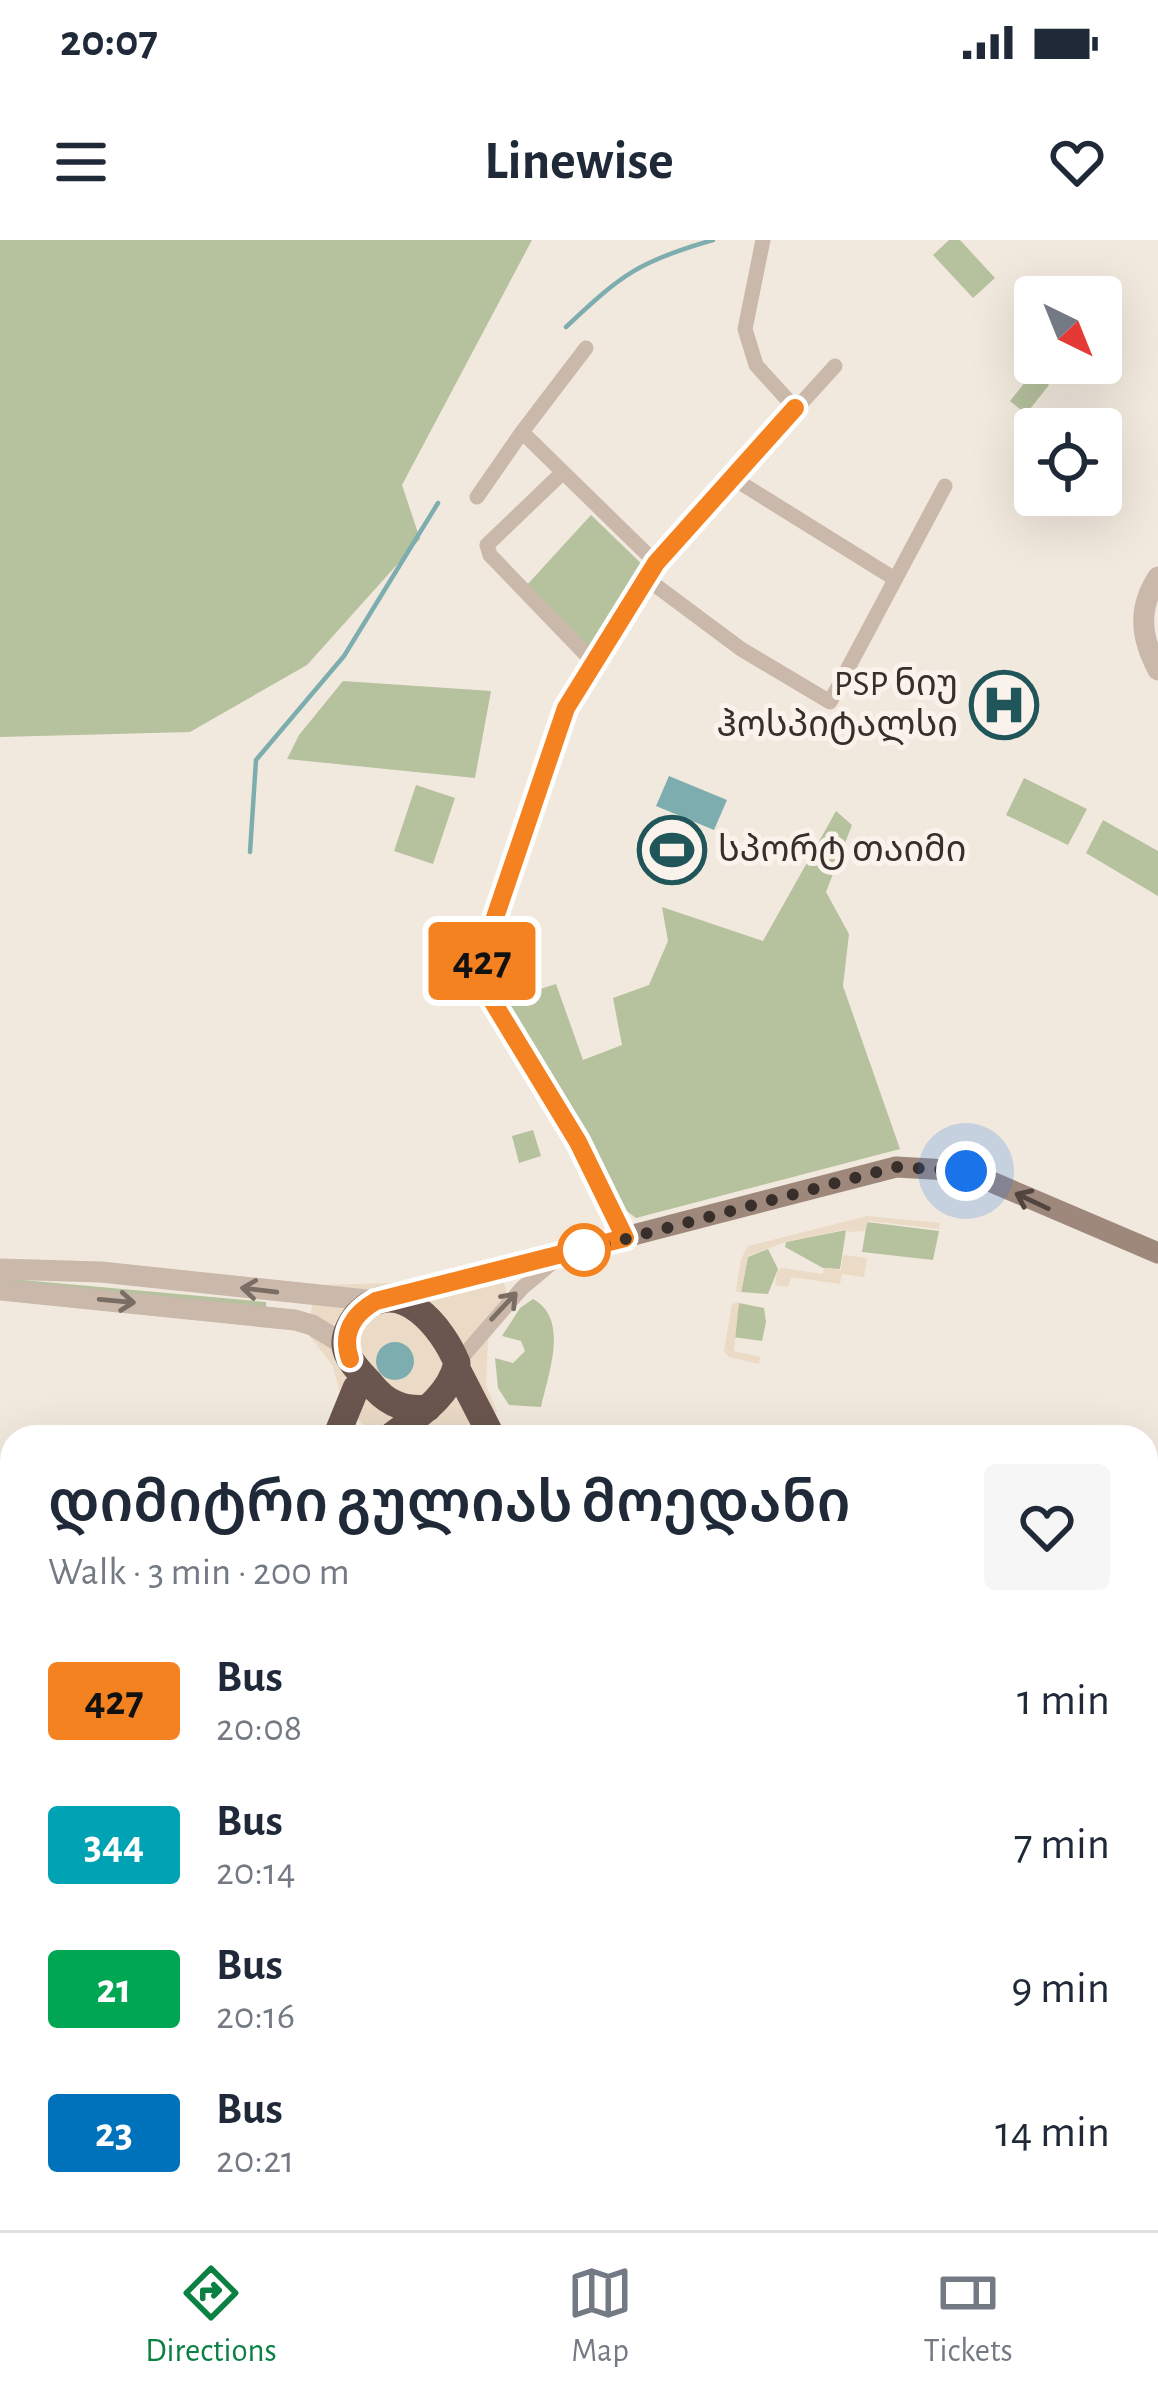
<!DOCTYPE html>
<html lang="en">
<head>
<meta charset="utf-8">
<style>
	:root { --surface:#fff; --page:#f6f6f7; --text:#1f2937; --muted:#747a83; --line:#e0e1e3; --accent:#0b8043 }
	body { margin:0; font-family:"Alegreya Sans","Noto Sans Georgian",sans-serif; background:var(--page); color:var(--text); height:100vh; display:flex; flex-direction:column; font-size:45px; white-space:nowrap }
	* { box-sizing:border-box; margin:0 }
	p { font-size:39px; color:var(--muted) }
	.icon { flex:none; width:66px; height:66px; fill:none; stroke:currentColor; stroke-width:2; stroke-linecap:round; stroke-linejoin:round }
	.map { position:relative; flex:1; overflow:hidden }
	.drawer { position:absolute; left:0px; top:1185px; width:1158px; height:807px; display:flex; flex-direction:column; background:var(--surface); border-radius:36px 36px 0 0; box-shadow:0 12px 48px #0002 }
	.drawer>* { flex:none }
	.badge { padding:0 24px; border-radius:9px; font-size:42px; line-height:78px }
	.needle { width:78px; rotate:137deg }
	.controls { position:absolute; left:1014px; top:36px; display:grid; gap:24px }
	.controls a { display:grid; place-items:center; width:108px; height:108px; border-radius:12px; background:var(--surface); box-shadow:0 12px 48px #0002; font-size:60px }
	.you { position:absolute; width:60px; height:60px; margin:-30px; border:9px solid #fff; border-radius:50%; background:#1a73e8; box-shadow:0 0 0 18px #1a73e833 }
	.map>.badge { position:absolute; translate:-50% -50%; box-shadow:0 0 0 6px #fff }
	.round { display:grid; place-items:center; flex:none; width:126px; height:126px; border-radius:12px; background:var(--page) }
	.head { display:flex; align-items:center; justify-content:space-between; height:204px; padding:0 48px }
	h1 { font-size:57px; font-weight:600; line-height:90px }
	ul { padding:0; list-style:none }
	li { display:flex; align-items:center; gap:36px; height:144px; padding:0 48px }
	li div { flex:1 }
	li b { display:block; font-size:45px }
	li em { font-style:normal }
	li .badge { min-width:132px; font-weight:700; text-align:center }
	.status { display:flex; justify-content:space-between; align-items:center; height:84px; padding:0 60px; background:var(--surface); direction:ltr }
	.status svg { height:33px; fill:currentColor }
	header { display:flex; justify-content:space-between; align-items:center; height:156px; padding:0 48px; background:var(--surface); font-size:54px; font-weight:600 }
	.tab-bar { display:flex; justify-content:space-around; align-items:center; height:168px; border-top:3px solid var(--line); background:var(--surface); font-size:33px; color:var(--muted) }
	.tab-bar a { display:grid; justify-items:center; gap:6px }
	.tab-bar .active { color:var(--accent) }
	.map>svg:first-child { display:block }
	.green { fill:#b6c19e }
	.plaza { fill:#eadac6 }
	.water { fill:#7eadaf }
	.lines { fill:none; stroke-linecap:round; stroke-linejoin:round }
	.stream { stroke:#7eadaf; stroke-width:4.5 }
	.minor { stroke:#cab9aa; stroke-width:15 }
	.tertiary { stroke:#cab9aa; stroke-width:21 }
	.secondary { stroke:#9e887c; stroke-width:21 }
	.trunk { stroke:#6a564e; stroke-width:27 }
	.oneway { stroke:#52443e }
	.oneway2 { stroke:#7a6d64 }
	.line-casing { stroke:#fff; stroke-width:27 }
	.line { stroke:#f58220; stroke-width:18 }
	.walk { stroke:#382e2a; stroke-width:12; stroke-dasharray:0 21.6 }
	.stop-dot { fill:#fff; stroke:#f58220; stroke-width:6 }
	.labels { text-anchor:middle; dominant-baseline:central; stroke-width:10; stroke-linejoin:round; paint-order:stroke }
	.poi-label { font-size:36px; fill:#382e2a; stroke:#faf3eb; text-anchor:end }
</style>
</head>
<body>
<div class="status"><b>20:07</b><svg viewBox="0 0 49 12"><path d="M0 12V9h3v3zM5 12V6h3v6zM10 12V3h3v9zM15 12V0h3v12zM26 1h20v11H26zM47 4h2v5h-2z"/></svg></div>
<header><svg class="icon" aria-label="menu" viewBox="0 0 24 24"><path d="M4 6h16M4 12h16M4 18h16"/></svg>Linewise<svg class="icon" aria-label="heart" viewBox="0 0 24 24"><path d="M12 20l-8-8c-3-5 5-10 8-4 3-6 11-1 8 4z"/></svg></header>
<div class="map">
<svg width="1158" height="1990" viewBox="0 0 1158 1990">
	<rect width="100%" height="100%" fill="#f2e9de"/>
	<path class="green" d="M0,0h532l-130,245 18,54 -113,126 -117,67 -190,5z
		M949,0h11l35,38 -22,20 -40,-43z
		M1033,132l16,13 -23,29 -16,-13z
		M591,275l57,55 -56,84 -66,-68z
		M343,441l148,10 -16,87 -188,-19 12,-24z
		M1024,538l63,31 -19,36 -62,-30z
		M416,545l39,13 -22,66 -39,-13z
		M836,571l16,14 -26,67 23,42 -6,52 57,163 -264,69 -20,-15 -110,-203 50,-16 27,76 39,-15 -9,-47 36,-13 19,-44 -6,-34 101,34z
		M1103,580l55,31v45l-72,-43z
		M533,890l8,26 -22,7 -7,-27z
		M867,982l72,9 -6,29 -71,-8z
		M846,990l-6,39 -17,-1 -38,-21 1,-5z
		M768,1009l10,20 -10,25 -27,-2 7,-35z
		M0,1038l266,24v6l-266,-25z
		M533,1059c37,20 15,75 8,108l-32,-2 -11,-17 -3,-30 18,5 12,-12 -4,-10 -19,-5 18,-28z
		M739,1063l25,5 2,14 -4,19 -29,-4z
		M221,1980h76l-14,10h-52z"/>
	<path class="plaza" d="M867,976l73,7 -1,6 -71,-8 -3,10 -18,1v-3l-61,13 -38,14 -7,37 -5,-2 5,-32 7,-13z
		M843,1015l24,3 -3,19 -22,-3 -2,10 -49,-7 -3,10 -13,-2 2,-13 5,-4 41,6 1,-6 17,2z
		M496,1018l15,48 -23,33 -2,46 11,27 -23,19 -15,6h-85l-32,-36 -9,-35 -25,-32 7,-49 78,-2z
		M739,1062l-5,49 26,6 -1,7 -30,-7 -5,-6 8,-47z"/>
	<path class="water" d="M669,536l58,24 -13,30 -58,-24z
		M376 1121a19 19 0 1 1 38 0a19 19 0 1 1-38 0Z"/>
	<g class="lines">
		<path class="stream" d="M566,87c55,-52 73,-66 147,-87
			M250,612l6,-92 88,-104 94,-153"/>
		<path class="minor" d="M763,0l-18,89 11,36 39,43
			M522,192l64,-84
			M562,233l-75,72 3,10 104,108
			M731,237l164,102
			M477,257l45,-65 134,131
			M647,339l94,70 89,53 115,-216
			M625,998l-47,-96 -99,-163 5,-30 78,-230 32,-56 62,-100 179,-197
			M457,1123l65,-75 36,-30
			M1146,1458l12,4
			M1146,1546l12,3
			M1146,1671l12,19
			M1146,1707l12,-8
			M0,1918l12,7
			M214,1980l10,10
			M882,1980l6,10
			M7,1990l12,-10
			M291,1990l14,-10
			M486,1990l11,-10
			M1130,1990l28,-11"/>
		<path class="tertiary" d="M1158,337c-21,32 -17,61 0,93
			M0,1029l101,3 275,29
			M0,1050l295,30 17,5 33,20"/>
		<path class="secondary" d="M390,1058l506,-131 70,4 192,82
			M0,1638l12,-16"/>
		<path class="trunk" d="M457,1129l35,68
			M336,1197l20,-49
			M390,1197c27,-21 59,-39 67,-74 -14,-35 -57,-89 -97,-51 -8,7 -16,22 -15,33 1,15 17,29 26,39 15,19 33,27 57,24
			M1146,1485l12,3
			M1146,1520l12,4
			M0,1597l12,-16
			M0,1664l12,-16"/>
	</g>
	<defs><path id="oneway-shaft" d="M-6 0H5M1.5-3L5.5 0L1.5 3" fill="none" stroke-width="1.6" stroke-linecap="round" stroke-linejoin="round" transform="scale(3)"/></defs>
	<use class="oneway" href="#oneway-shaft" transform="translate(1032 961) rotate(-155)"/>
	<g class="oneway2">
		<use href="#oneway-shaft" transform="translate(259 1050) rotate(-173)"/>
		<use href="#oneway-shaft" transform="translate(117 1061) rotate(5)"/>
		<use href="#oneway-shaft" transform="translate(504 1066) rotate(-47)"/>
	</g>
	<g class="lines">
		<g class="line-casing">
			<path id="line" d="M350,1119c-9,-26 3,-45 26,-58l249,-63 -47,-96 -99,-163 5,-29 82,-242 90,-145 139,-155"/>
		</g>
		<use href="#line" class="line"/>
		<path class="walk" d="M584,1010l312,-83 70,4"/>
	</g>
	<defs>
		<g id="hospital-ring" transform="scale(3.45)"><circle r="9.5" fill="#faf3eb" stroke="#205659" stroke-width="1.5"/><path d="M-5-5h3v3.5h4V-5h3V5h-3V1.5h-4V5h-3Z" fill="#205659"/></g>
		<g id="stadium-ring" transform="scale(3.45)"><circle r="9.5" fill="#faf3eb" stroke="#205659" stroke-width="1.5"/><path d="M0-5a6.5 5 0 1 0 0 10a6.5 5 0 1 0 0-10ZM-3.5-1.8h7v3.6h-7Z" fill="#205659"/></g>
	</defs>
	<g fill-rule="evenodd">
		<use href="#hospital-ring" x="1004" y="465"/>
		<use href="#stadium-ring" x="672" y="610"/>
	</g>
	<circle class="stop-dot" cx="584" cy="1010" r="24"/>
	<g class="labels">
		<g class="poi-label">
			<text x="958" y="444">PSP ნიუ<tspan x="958" dy="41">ჰოსპიტალსი</tspan></text>
			<text x="718" y="610" text-anchor="start">სპორტ თაიმი</text>
		</g>
	</g>
</svg>
<div class="controls">
<a><svg class="needle" viewBox="-14 -14 28 28"><path d="M0-13l5 13h-10z" fill="#e53935"/><path d="M0 13l5-13h-10z" fill="#747a83"/></svg></a>
<a><svg class="icon" aria-label="locate" viewBox="0 0 24 24"><circle cx="12" cy="12" r="6"/><path d="M12 2v4M12 18v4M2 12h4M18 12h4"/></svg></a>
</div>
<div class="you" style="left:966px;top:931px"></div>
<b class="badge" style="left:482px;top:721px;background:#f58220;color:#111">427</b>
<section class="drawer">
<div class="head"><div><h1>დიმიტრი გულიას მოედანი</h1><p>Walk · 3 min · 200 m</p></div><a class="round"><svg class="icon" aria-label="heart" viewBox="0 0 24 24"><path d="M12 20l-8-8c-3-5 5-10 8-4 3-6 11-1 8 4z"/></svg></a></div>
<ul>
<li><span class="badge" style="background:#f58220;color:#111">427</span><div><b>Bus</b><p>20:08</p></div><em>1 min</em></li>
<li><span class="badge" style="background:#00a3b4;color:#fff">344</span><div><b>Bus</b><p>20:14</p></div><em>7 min</em></li>
<li><span class="badge" style="background:#00a651;color:#fff">21</span><div><b>Bus</b><p>20:16</p></div><em>9 min</em></li>
<li><span class="badge" style="background:#0072bc;color:#fff">23</span><div><b>Bus</b><p>20:21</p></div><em>14 min</em></li>
</ul>
</section>
</div>
<nav class="tab-bar">
<a class="active"><svg class="icon" aria-label="directions" viewBox="0 0 24 24"><path d="M12 3l9 9-9 9-9-9zM9 14v-3h6M13 9l2 2-2 2"/></svg>Directions</a>
<a><svg class="icon" aria-label="map" viewBox="0 0 24 24"><path d="M3 6l6-2 6 2 6-2v14l-6 2-6-2-6 2zM9 4v14M15 6v14"/></svg>Map</a>
<a><svg class="icon" aria-label="tickets" viewBox="0 0 24 24"><path d="M3 7h18v10H3zM15 7v10"/></svg>Tickets</a>
</nav>
</body>
</html>
